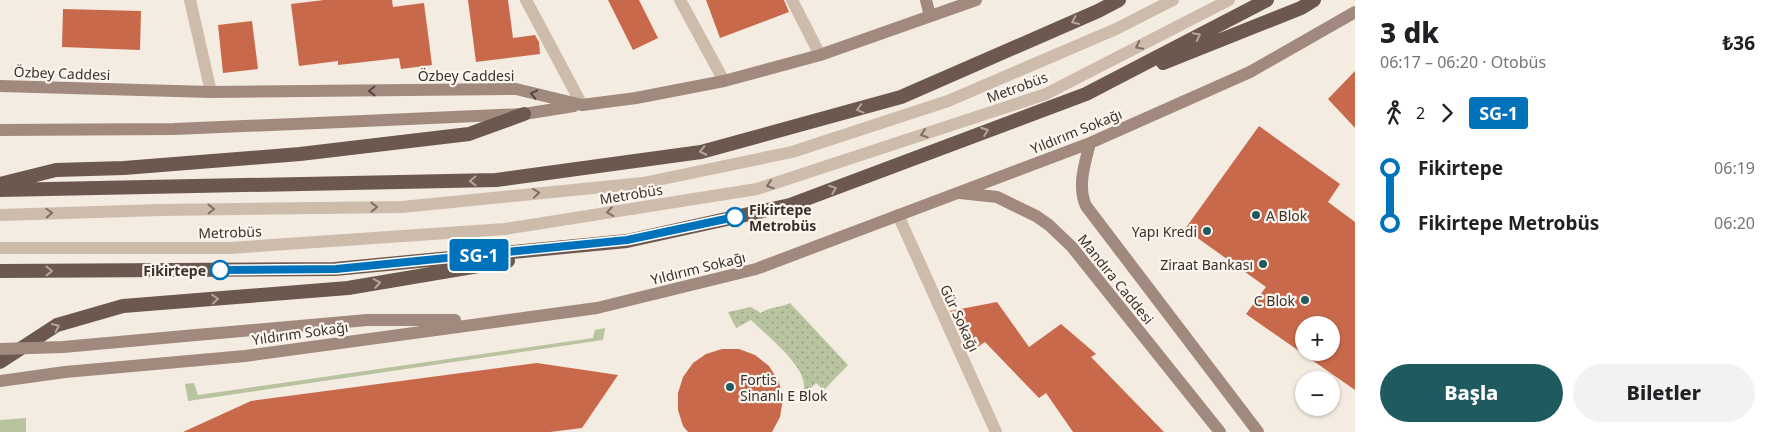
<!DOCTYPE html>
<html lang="tr">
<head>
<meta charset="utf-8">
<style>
	:root { --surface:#fff; --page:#f2f2f2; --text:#202124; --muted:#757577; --accent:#1f5a5e }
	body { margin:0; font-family:"Noto Sans",sans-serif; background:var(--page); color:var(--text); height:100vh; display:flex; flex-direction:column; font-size:19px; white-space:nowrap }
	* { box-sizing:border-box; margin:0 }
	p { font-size:16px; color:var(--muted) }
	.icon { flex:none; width:28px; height:28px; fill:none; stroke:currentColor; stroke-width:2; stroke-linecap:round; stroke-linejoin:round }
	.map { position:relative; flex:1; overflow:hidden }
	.sheet { display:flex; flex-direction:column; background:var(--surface); width:425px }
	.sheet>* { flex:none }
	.badge { padding:0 10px; border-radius:4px; font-size:18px; line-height:32px }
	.controls { position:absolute; left:1295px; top:316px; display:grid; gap:10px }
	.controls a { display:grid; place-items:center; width:45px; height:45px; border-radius:50%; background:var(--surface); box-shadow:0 1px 4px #0004; font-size:25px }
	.map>.badge { position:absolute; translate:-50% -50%; box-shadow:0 0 0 2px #fff }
	.legs { display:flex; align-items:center; gap:8px; height:55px; padding:0 25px; font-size:16px }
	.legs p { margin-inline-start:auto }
	.headline { display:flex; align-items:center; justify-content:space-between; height:85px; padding:0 25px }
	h1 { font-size:28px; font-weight:800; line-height:38px }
	.action { display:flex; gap:10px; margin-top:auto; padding:10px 25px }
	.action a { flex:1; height:58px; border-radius:30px; background:var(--accent); color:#fff; font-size:20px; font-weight:800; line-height:58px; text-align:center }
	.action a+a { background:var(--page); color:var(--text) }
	ul { padding:0 25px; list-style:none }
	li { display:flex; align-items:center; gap:18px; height:55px; font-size:19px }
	li i { display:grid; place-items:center; width:8px; height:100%; margin:0 6px; background:currentColor }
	li i::after { content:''; width:12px; height:12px; margin:-6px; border:4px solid; border-radius:50%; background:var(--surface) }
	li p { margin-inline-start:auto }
	li:first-child i { background:linear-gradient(#0000 50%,currentColor 0) }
	li:last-child i { background:linear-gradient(currentColor 50%,#0000 0) }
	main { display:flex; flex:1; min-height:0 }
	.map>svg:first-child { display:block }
	.grass { fill:#b8c4a0 }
	.park { fill:url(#park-dots) }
	.building { fill:#c8694b; fill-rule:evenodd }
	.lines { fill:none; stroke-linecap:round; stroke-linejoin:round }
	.service { stroke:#cdbbac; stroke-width:12 }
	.minor { stroke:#cdbbac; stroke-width:12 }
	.secondary { stroke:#a18a7d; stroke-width:12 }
	.trunk { stroke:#6c584f; stroke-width:14 }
	.secondary-bridge { stroke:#a18a7d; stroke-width:12 }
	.oneway { stroke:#b4a69e }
	.oneway2 { stroke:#7d6f65 }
	.oneway3 { stroke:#544640 }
	.line-1-casing { stroke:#fff; stroke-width:11 }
	.line-1 { stroke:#0072bc; stroke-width:8 }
	.poi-dot { fill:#1f5a5e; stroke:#fbf5ee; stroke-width:2 }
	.stop-1-dot { fill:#fff; stroke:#0072bc; stroke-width:2.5 }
	.labels { text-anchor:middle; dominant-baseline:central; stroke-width:4.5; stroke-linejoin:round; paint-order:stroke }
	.street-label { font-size:14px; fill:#3b302b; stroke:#fbf5ee }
	.stop-label { font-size:14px; font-weight:bold; fill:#3b302b; stroke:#fbf5ee; text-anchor:start }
	.poi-label { font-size:14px; fill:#3b302b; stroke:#fbf5ee; text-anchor:end }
</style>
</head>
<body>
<main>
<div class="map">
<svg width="1355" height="432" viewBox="0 0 1355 432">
	<defs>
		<pattern id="park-dots" width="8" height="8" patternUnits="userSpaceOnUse" patternTransform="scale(1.25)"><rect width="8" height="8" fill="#b8c4a0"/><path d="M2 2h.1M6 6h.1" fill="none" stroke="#97a083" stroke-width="1.8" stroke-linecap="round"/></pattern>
	</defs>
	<rect width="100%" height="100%" fill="#f4ebe1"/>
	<path class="grass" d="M605,328l-2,12 -415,61 -3,-17 9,-1 4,12 395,-57 2,-8z
		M26,418v14h-26v-12z"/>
	<path class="park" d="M790,303l58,62 -24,25 -8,-7 -13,13c1,-4 1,-8 1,-12 -2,-21 -38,-49 -53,-64l-15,8 -8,-16 23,-5 10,6c9,-7 20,-5 29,-10z"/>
	<path class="building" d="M324,0h68l1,7 31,-4 8,62 -31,4 -2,-11 -61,7v-4l-39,5 -8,-62z
		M468,0h40l5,38 22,-3 4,7 1,12 -64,8z
		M608,0h31l19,38 -25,12z
		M706,0h78l5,12 -69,26z
		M63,9l78,2 -1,39 -78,-3z
		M252,21l6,48 -35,4 -5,-48z
		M1355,71v57l-27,-29z
		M1259,126l81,58 -12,18 27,20v168l-109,-76 20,-27 -81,-58zM1304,325h27v27h-27z
		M997,302l32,45 32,-23 35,30 -5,3 73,75h-91l-27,-39 -7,5 -54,-56 -12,8 -14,-19 -9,-20z
		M722,349h17l16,6 14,11 10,16 4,17 -3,18 -8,15h-84l-5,-6 -5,-16v-17l5,-16 10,-14 13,-9z
		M537,363l81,12 -36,53 -32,4h-367l68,-31z"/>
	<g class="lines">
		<path class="service" d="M0,215l160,-5 242,-3 241,-24 149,-31 156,-51 168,-72 57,-29
			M0,248h230l275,-19 252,-40 289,-95 183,-94"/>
		<path class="minor" d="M190,0l21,92
			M526,0l56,105
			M680,0l44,81
			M792,0l28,55
			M898,215l98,217"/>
		<path class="secondary" d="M926,0l4,16
			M0,86l211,6 305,-3 66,16 54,-7 88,-17 96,-26 156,-55
			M0,130l174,-1 167,-7 183,-8 50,-8
			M1090,143c-5,20 -13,43 -4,63l172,226
			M960,193l37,4 39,19 13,9 23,22 148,185
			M196,335l171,-15h88
			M0,381l65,-9 180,-16 352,-48 159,-39 334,-126 160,-71 105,-60"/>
		<path class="trunk" d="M1163,63l138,-55 13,-8
			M0,184l56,-14 68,-2 176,-14 169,-20 55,-20
			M0,190l496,-10 205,-28 200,-55 197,-86 21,-11
			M0,271l335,-2 292,-28 163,-36 296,-111 181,-94
			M0,362l57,-37 66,-19 225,-18 160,-27"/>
		<path class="secondary-bridge" d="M0,349l63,-2 133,-12"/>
	</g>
	<defs><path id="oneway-chevron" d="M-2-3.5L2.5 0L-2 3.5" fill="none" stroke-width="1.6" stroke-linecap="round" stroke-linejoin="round" transform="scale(1.25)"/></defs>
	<g class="oneway">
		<use href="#oneway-chevron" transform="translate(1075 21) rotate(156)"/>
		<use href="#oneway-chevron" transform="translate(1197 36) rotate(-27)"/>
		<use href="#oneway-chevron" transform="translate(860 109) rotate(165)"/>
		<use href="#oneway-chevron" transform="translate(985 131) rotate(-20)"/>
		<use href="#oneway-chevron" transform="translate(703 151) rotate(168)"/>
		<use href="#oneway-chevron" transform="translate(473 181) rotate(179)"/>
		<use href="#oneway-chevron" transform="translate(833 189) rotate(-21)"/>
		<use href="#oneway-chevron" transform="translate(49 271)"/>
		<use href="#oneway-chevron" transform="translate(377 283) rotate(-10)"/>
		<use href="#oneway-chevron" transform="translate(215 299) rotate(-5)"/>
		<use href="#oneway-chevron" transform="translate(56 327) rotate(-25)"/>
	</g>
	<g class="oneway2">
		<use href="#oneway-chevron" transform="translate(1139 46) rotate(153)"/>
		<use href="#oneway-chevron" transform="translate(924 134) rotate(162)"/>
		<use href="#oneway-chevron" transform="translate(770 185) rotate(162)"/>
		<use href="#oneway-chevron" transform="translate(536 193) rotate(-6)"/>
		<use href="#oneway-chevron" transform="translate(374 207) rotate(-1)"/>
		<use href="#oneway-chevron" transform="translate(211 209) rotate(-1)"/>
		<use href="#oneway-chevron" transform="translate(610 212) rotate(171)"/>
		<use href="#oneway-chevron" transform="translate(49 213) rotate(-2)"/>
	</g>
	<g class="oneway3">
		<use href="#oneway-chevron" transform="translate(372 91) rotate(179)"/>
		<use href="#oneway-chevron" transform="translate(534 94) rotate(-167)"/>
	</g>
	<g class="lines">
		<g class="line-1-casing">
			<path id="line-1" d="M220,270l116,-1 291,-29 108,-23"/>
		</g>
		<use href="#line-1" class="line-1"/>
	</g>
	<g class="poi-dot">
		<circle cx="1256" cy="215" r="5"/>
		<circle cx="1207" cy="231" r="5"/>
		<circle cx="1263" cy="264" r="5"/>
		<circle cx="1305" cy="300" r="5"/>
		<circle cx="730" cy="387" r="5"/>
	</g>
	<g class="stop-1-dot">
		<circle cx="735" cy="217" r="9"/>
		<circle cx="220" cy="270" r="9"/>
	</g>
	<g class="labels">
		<g class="street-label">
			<text transform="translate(62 73) rotate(2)">Özbey Caddesi</text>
			<text x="466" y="75">Özbey Caddesi</text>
			<text transform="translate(1017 87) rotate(-20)">Metrobüs</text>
			<text transform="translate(1076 131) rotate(-22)">Yıldırım Sokağı</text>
			<text transform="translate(631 194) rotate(-9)">Metrobüs</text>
			<text transform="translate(230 232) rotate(-2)">Metrobüs</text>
			<text transform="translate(698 268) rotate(-14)">Yıldırım Sokağı</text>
			<text transform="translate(1116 279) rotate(51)">Mandıra Caddesi</text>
			<text transform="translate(960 318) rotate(65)">Gür Sokağı</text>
			<text transform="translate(300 333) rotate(-8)">Yıldırım Sokağı</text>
		</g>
		<g class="stop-label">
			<text x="749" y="209">Fikirtepe<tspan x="749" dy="16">Metrobüs</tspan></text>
			<text x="206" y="270" text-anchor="end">Fikirtepe</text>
		</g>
		<g class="poi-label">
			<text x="1266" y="215" text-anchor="start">A Blok</text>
			<text x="1197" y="231">Yapı Kredi</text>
			<text x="1253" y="264">Ziraat Bankası</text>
			<text x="1295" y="300">C Blok</text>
			<text x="740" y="379" text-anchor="start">Fortis<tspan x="740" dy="16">Sinanlı E Blok</tspan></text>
		</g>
	</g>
</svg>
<div class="controls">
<a>+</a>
<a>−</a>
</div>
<b class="badge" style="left:479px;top:255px;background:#0072bc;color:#fff">SG-1</b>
</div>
<section class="sheet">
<div class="headline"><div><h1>3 dk</h1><p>06:17 – 06:20 · Otobüs</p></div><b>₺36</b></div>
<div class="legs"><svg class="icon" aria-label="walk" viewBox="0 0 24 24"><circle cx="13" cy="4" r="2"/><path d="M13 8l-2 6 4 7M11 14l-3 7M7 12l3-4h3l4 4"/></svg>2<svg class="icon" aria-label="forward" viewBox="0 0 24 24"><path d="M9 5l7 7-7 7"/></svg><b class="badge" style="background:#0072bc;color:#fff">SG-1</b></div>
<ul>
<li><i style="color:#0072bc"></i><b>Fikirtepe</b><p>06:19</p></li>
<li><i style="color:#0072bc"></i><b>Fikirtepe Metrobüs</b><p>06:20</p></li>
</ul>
<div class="action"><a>Başla</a><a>Biletler</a></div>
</section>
</main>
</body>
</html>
